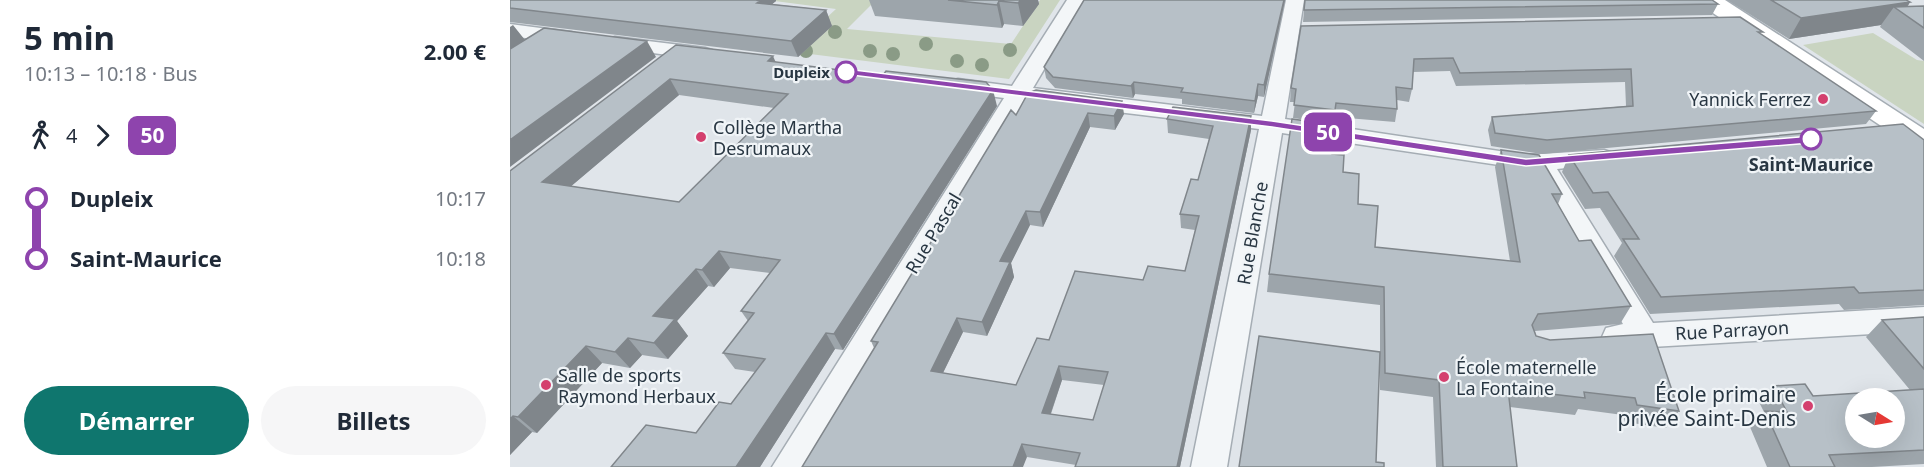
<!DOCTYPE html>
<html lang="fr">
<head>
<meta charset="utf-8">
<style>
	:root { --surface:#fff; --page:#f6f6f7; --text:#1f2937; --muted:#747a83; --accent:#0f766e }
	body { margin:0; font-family:"Noto Sans",sans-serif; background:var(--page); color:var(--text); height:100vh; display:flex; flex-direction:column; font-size:22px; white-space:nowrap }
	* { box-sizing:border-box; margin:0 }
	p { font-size:20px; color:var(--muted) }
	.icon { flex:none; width:33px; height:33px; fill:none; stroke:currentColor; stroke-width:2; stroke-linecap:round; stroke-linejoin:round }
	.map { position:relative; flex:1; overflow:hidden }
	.sheet { display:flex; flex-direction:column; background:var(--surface); width:510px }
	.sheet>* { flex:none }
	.badge { padding:0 12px; border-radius:9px; font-size:21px; line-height:39px }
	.needle { width:39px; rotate:101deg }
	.tools { position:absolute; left:1335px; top:388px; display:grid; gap:12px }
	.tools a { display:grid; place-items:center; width:60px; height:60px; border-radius:50%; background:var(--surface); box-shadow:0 6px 24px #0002; font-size:30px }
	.map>.badge { position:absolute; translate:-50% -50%; box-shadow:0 0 0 3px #fff }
	.legs { display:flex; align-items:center; gap:9px; height:66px; padding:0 24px; font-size:20px }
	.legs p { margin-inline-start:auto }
	.headline { display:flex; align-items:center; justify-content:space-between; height:102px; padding:0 24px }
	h1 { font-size:33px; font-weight:700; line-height:45px }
	.action { display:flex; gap:12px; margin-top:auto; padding:12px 24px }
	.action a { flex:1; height:69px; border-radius:36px; background:var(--accent); color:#fff; font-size:24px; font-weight:700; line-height:69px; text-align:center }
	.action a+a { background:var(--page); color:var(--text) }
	ul { padding:0 24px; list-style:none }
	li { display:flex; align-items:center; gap:21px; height:60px; font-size:22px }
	li i { display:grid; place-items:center; width:9px; height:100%; margin:0 8px; background:currentColor }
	li i::after { content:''; width:15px; height:15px; margin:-8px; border:4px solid; border-radius:50%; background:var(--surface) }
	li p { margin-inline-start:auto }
	li:first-child i { background:linear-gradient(#0000 50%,currentColor 0) }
	li:last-child i { background:linear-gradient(currentColor 50%,#0000 0) }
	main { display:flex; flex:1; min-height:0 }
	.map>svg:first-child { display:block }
	.green { fill:#c9d4c1 }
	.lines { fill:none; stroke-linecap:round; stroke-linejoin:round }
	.minor-casing { stroke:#a5adb4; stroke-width:3 }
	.secondary-casing { stroke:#a5adb4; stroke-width:3 }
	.minor { fill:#f3f6f8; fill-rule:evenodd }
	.secondary { fill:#fff; fill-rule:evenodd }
	.tree { fill:#8a9b86 }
	.wall { fill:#9da5ab; fill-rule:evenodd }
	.shaded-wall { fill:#80868b }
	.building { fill:#b7c0c7; stroke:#80868b; stroke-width:1.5; fill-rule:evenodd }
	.line-1 { fill:#8e44ad; stroke:#fff; stroke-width:1.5 }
	.stop-1-dot { fill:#fff; stroke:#8e44ad; stroke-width:3 }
	.poi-dot { fill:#d4406e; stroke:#f0f4f7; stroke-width:2 }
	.labels { text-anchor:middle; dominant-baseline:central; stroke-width:4.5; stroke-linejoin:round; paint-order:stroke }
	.far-stop-label { font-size:15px; font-weight:bold; fill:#283642; stroke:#f0f4f7; text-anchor:end }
	.poi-label { font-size:18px; fill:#283642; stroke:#f0f4f7; text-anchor:start }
	.stop-label { font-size:18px; font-weight:bold; fill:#283642; stroke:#f0f4f7 }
	.street-label { font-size:18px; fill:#283642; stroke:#f0f4f7 }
	.near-poi-label { font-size:21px; fill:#283642; stroke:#f0f4f7; text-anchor:end }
</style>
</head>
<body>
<main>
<section class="sheet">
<div class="headline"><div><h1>5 min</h1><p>10:13 – 10:18 · Bus</p></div><b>2.00 €</b></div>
<div class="legs"><svg class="icon" aria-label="walk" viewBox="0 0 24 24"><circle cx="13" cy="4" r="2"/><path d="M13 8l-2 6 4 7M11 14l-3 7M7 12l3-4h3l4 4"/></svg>4<svg class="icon" aria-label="forward" viewBox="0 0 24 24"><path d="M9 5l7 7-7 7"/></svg><b class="badge" style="background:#8e44ad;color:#fff">50</b></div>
<ul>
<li><i style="color:#8e44ad"></i><b>Dupleix</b><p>10:17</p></li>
<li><i style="color:#8e44ad"></i><b>Saint-Maurice</b><p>10:18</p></li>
</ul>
<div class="action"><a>Démarrer</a><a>Billets</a></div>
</section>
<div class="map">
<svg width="1414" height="467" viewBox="0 0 1414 467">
	<rect width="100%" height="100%" fill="#e0e5ea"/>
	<path class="green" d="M257,0h109l-29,29 164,15 29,-44h20l-51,79 -207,-26 7,-7 -11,-2 38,-35z
		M1363,33l44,27 7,1v63l-121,-79z"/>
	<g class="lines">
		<g class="minor-casing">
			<path id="minor" d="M557,0h18l-52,88 229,28 24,-116h18l-19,119 241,36 78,-5 9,3 3,5 -3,5 -56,6 96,154 271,-16v24l-307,18 -11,-3 -4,-9 4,-9 17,-4 -90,-154 -251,-37 -55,334h-36l68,-338 -233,-28 -217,366h-37l232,-369 -54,-7 -3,-5 3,-5 8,-2 54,7z
				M0,24l61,8 7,2 3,4 -3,4 -7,2 -61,-8z
				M105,37l90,11 7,2 3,4 -3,4 -7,2 -97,-13 -3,-4 3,-4z"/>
		</g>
		<g class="secondary-casing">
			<path id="secondary" d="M1188,0h27l199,129v22l-10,-3 -213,-143z"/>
		</g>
		<use href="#minor" class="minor"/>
		<use href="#secondary" class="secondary"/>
	</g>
	<g class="tree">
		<circle cx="325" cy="32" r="7"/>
		<circle cx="416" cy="44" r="7"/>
		<circle cx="500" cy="50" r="7"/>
		<circle cx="296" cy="51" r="7"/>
		<circle cx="360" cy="51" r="7"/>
		<circle cx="383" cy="54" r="7"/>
		<circle cx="447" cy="61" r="7"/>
		<circle cx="472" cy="65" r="7"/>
	</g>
	<path class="wall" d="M0,0h266v1l-4,3 54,6 6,16 -34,31 -288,-35z
		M359,0h169l1,4 -16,22 -19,-2 -2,4 -127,-12z
		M775,0l-21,97 -6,-1 -4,17 -72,-9v-5l-47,-5 -2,4 -78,-10 -9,-10 -2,-11z
		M795,0l413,4 -6,11 -409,7z
		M1217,0h179l4,2 -2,4h16v55l-44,-34 1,-2 -92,14z
		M791,26l460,9 115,76 -10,13 -324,30 -51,-8 -3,-16 4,-13 134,-11 -1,-24 -169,4 -6,-15 -37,1 -1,17 -3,13 -12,-2v9l-2,13 -60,-5 -1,7 -41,-6 2,-16h-5l1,-14z
		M166,45l99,17 222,44 -154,244 -8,-1 -75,118h-149l85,-34 35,-29 24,-32 -20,-3 -12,-16 25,-32 -7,-10 29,-38 -40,-5 -16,19 -6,-1 -31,35 11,15 -20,23 -26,-4 -12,13 -28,-5 -65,70 -5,-1 -22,23v-284zM169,95l95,13 -95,94 -108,-16z
		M518,93l96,21 -9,16 -25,-3 -47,100 -13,-2 -19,38 3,14 -27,59 -24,-4 -20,41 73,12 33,-45 94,-60 42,-9 10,-41 -14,-2 -1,-14 18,-34 11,-41 -41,-6 -1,-14 84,11 -71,337 -104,-2 -49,-8 -153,-109 -3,-7 145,-226zM552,380l42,5 -11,35 -42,-6z
		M1414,140v165l-80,5 -5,-6 -189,10 -36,-58 8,-13 -22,-35 -15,1 -23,-37 7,-17z
		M991,150l61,44 -4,10 21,37 52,65 -11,18 -85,7 1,5 143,75 -13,17 -41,-6 -2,-7 -45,-6 -3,6 -65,-8 7,60h-81l-3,-70 -53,-7v-85l-113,-13 2,-18 63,-120 11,18 32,75 135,14 -15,-94z
		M1414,317v147l-52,3h-105l-17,-40 14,-15 -5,-10 14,-16 40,10 97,-6 -44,-53 16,-17z"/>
	<path class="shaded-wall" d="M242,0h24v1l-11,9z
		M510,0h18l1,4 -16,22 -5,-23z
		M774,0h1l-21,97v-12z
		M489,1l5,23 -2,4 -5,-23z
		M1400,2l-7,11 -9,-6 -13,18 -92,14 12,-21z
		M316,10l6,16 -34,31 -7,-16z
		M3,25l12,15 -15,9v-22z
		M137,41l9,16 -146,110v-27z
		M263,56l7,16 -12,-11z
		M160,79l9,16 -123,104 -14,-17z
		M624,82l1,12 -2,4 -2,-12z
		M748,84v12l-4,17 1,-12z
		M483,90l4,16 -154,244 -9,-16z
		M612,101l2,13 -9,16 -1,-14z
		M578,113l2,14 -47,100 -3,-15z
		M741,116v14l-71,337h-3z
		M516,211l4,14 -19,38 3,14 -27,59 -5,-14 18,-61z
		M209,251l11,17 -16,19 -12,-17z
		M186,269l12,17 -31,35 11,15 -20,23 -14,-16 -1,-27z
		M447,318l6,14 -26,53 -6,-14z
		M316,333l9,16 -75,118h-24z
		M118,338l14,17 -12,13 -15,-16z
		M76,346l16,17 -65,70 -19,-16z
		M549,366l3,14 -16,47 -4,-14z
		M3,416l19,16 -22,23v-36z
		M512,444l5,13 -4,10h-10z"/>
	<path class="building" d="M0,0h246l4,1 -3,2 69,7 -35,31 -281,-33z
		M438,0h73l-3,3 -19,-2 -2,4z
		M574,0h200l-20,85 -6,-1 -3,17 -74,-9 2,-4 -49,-6 -3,4 -78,-9 -9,-10z
		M795,0h407l6,4 -414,6z
		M1261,0h135l4,2 -109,16z
		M1414,6v22l-30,-21z
		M1230,17l23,15h-5l118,79 -329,29 -52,-7 -3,-16 141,-11 -2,-37 -171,4 -7,-15 -39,1 -2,30 -16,-2 1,22 -61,-6 -1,7 -41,-5 2,-16 -5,-1 10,-62z
		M34,28l103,13 -137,99v-91z
		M166,45l97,11 -5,5 96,12 19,2 3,-4 100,11 7,8 -159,244 -8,-1 -90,134h-125l35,-42 50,8 23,-31 12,2 34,-45 -42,-6 31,-40 -13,-2 39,-51 -61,-9 -17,19 -6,-1 -43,47 22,3 -21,24 -26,-5 -13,14 -29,-6 -68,71 -5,-1 -3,3v-248zM160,79l118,15 -109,108 -137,-20z
		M526,90l86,11 -8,15 -26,-3 -48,99 -14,-1 -26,50 10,1 -28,60 -25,-4 -26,53 85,14 21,-47 12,2 26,-69 68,9 5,-14 37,5 14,-55 -19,-2 11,-35 7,1 15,-54 -46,-7 6,-12 78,9 -74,351h-102l5,-14 -58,-9 -9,23h-211l76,-125 -7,-1 140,-231 5,5 12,-22zM549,366l49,6 -15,48 -51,-7z
		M782,119l42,6 -2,29 12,1 -1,17 16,2 -1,30 20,2 -3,41 145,15 -19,-112 38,5 23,39h-10l27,47 12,-1 40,66 -93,8 -6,11 4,11 14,4 103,-6 26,77 -42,-6 -2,-7 -51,-6 1,6 -77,-9 9,78h-74l-4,-87 -54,-7 -1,-86 -115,-13z
		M1393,124l21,16v150l-65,3 -5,-6 -193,10 -38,-58h16l-31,-47 -15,1 -24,-38z
		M1414,317v52l-42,-49z
		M749,336l121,16 -4,110 8,1v4h-145z
		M1295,384l8,12 111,-7v61l-95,5 6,12h-45l-25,-56 22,1 -14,-26zM1346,399h38v39h-38z"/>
	<path class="line-1" d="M336,69l426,52 254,38 285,-23 5,3 -5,4 -285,23 -254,-39 -429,-53 -2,-2z"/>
	<g class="stop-1-dot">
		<circle cx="336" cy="72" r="10"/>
		<circle cx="1301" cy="139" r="10"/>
	</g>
	<g class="poi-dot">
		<circle cx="1313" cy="99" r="6"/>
		<circle cx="191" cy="137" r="6"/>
		<circle cx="934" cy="377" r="6"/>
		<circle cx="36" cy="385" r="6"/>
		<circle cx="1298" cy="406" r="6"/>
	</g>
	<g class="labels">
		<g class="far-stop-label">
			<text x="320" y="72">Dupleix</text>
		</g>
		<g class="poi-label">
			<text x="1301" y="99" text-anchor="end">Yannick Ferrez</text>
			<text x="203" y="127">Collège Martha<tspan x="203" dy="21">Desrumaux</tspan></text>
			<text x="946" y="367">École maternelle<tspan x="946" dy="21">La Fontaine</tspan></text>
			<text x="48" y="375">Salle de sports<tspan x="48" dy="21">Raymond Herbaux</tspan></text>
		</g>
		<g class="stop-label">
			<text x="1301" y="164">Saint-Maurice</text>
		</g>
		<g class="street-label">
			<text transform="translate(423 233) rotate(-59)">Rue Pascal</text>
			<text transform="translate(742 233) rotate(-80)">Rue Blanche</text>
			<text transform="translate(1222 330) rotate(-3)">Rue Parrayon</text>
		</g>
		<g class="near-poi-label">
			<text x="1286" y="394">École primaire<tspan x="1286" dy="24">privée Saint-Denis</tspan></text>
		</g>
	</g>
</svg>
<div class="tools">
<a><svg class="needle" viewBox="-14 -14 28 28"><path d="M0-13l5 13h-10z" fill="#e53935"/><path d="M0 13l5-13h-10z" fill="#747a83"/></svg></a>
</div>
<b class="badge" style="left:818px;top:132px;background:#8e44ad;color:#fff">50</b>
</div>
</main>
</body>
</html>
